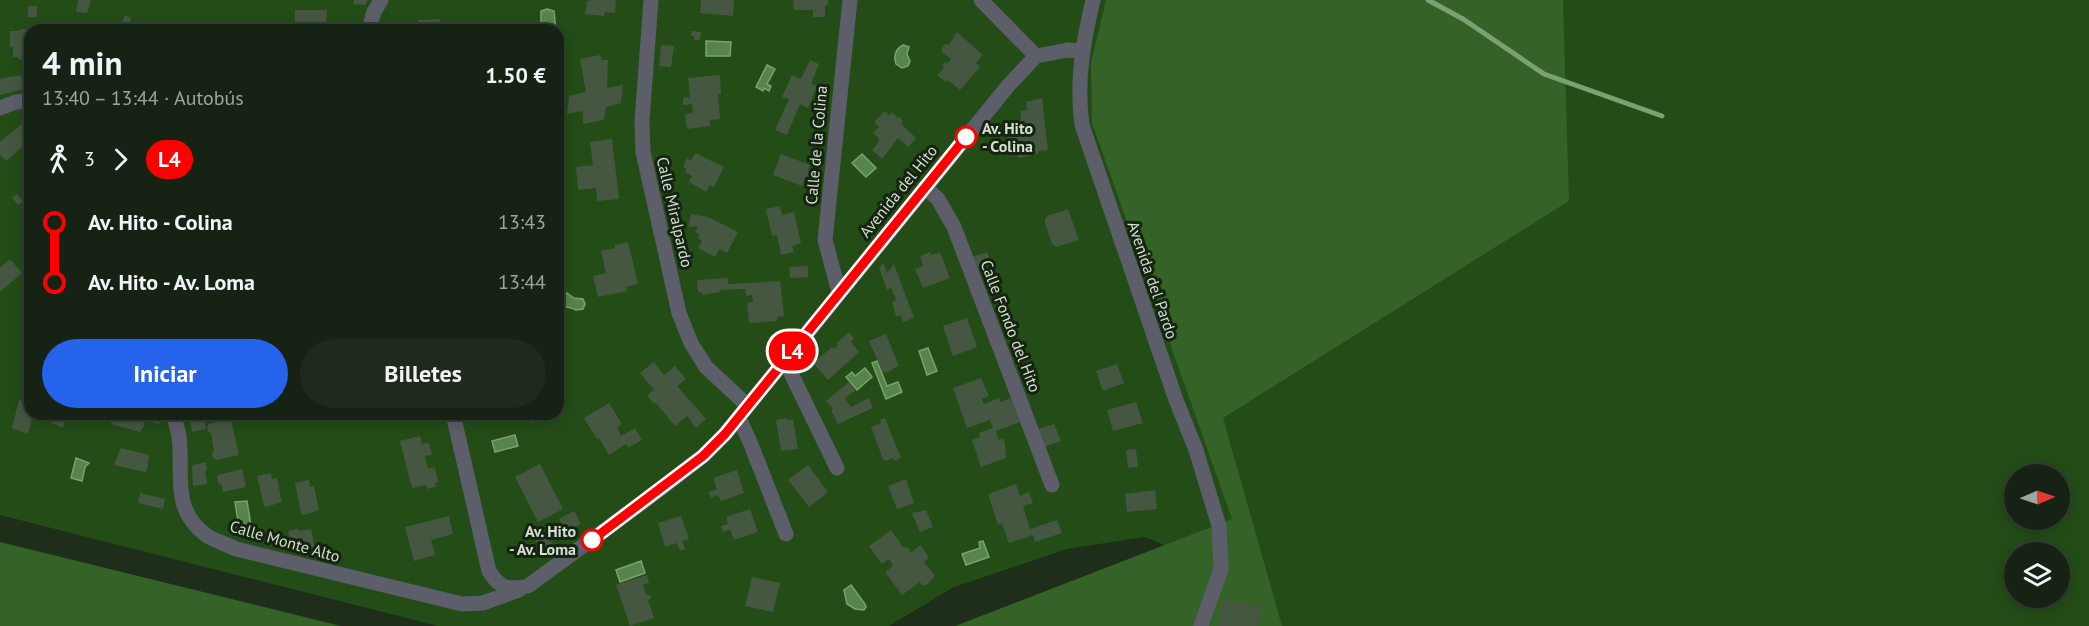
<!DOCTYPE html>
<html lang="es">
<head>
<meta charset="utf-8">
<style>
	:root { --surface:#162214; --page:#1f2a1d; --text:#f1f3f6; --muted:#9ea4a0; --line:#353f34; --accent:#2563eb }
	body { margin:0; font-family:"PT Sans",sans-serif; background:var(--page); color:var(--text); height:100vh; display:flex; flex-direction:column; font-size:22px; white-space:nowrap }
	* { box-sizing:border-box; margin:0 }
	p { font-size:20px; color:var(--muted) }
	.icon { flex:none; width:33px; height:33px; fill:none; stroke:currentColor; stroke-width:2; stroke-linecap:round; stroke-linejoin:round }
	.map { position:relative; flex:1; overflow:hidden }
	.side { position:absolute; left:24px; top:24px; width:540px; height:396px; display:flex; flex-direction:column; background:var(--surface); border-radius:18px; box-shadow:0 3px 15px #0003,0 0 0 2px var(--line) }
	.side>* { flex:none }
	.badge { padding:0 12px; border-radius:20px; font-size:21px; line-height:39px }
	.needle { width:39px; rotate:88deg }
	.controls { position:absolute; left:2004px; top:464px; display:grid; gap:12px }
	.controls a { display:grid; place-items:center; width:66px; height:66px; border-radius:50%; background:var(--surface); box-shadow:0 3px 15px #0003,0 0 0 2px var(--line); font-size:30px }
	.map>.badge { position:absolute; translate:-50% -50%; box-shadow:0 0 0 3px #fff }
	.legs { display:flex; align-items:center; gap:9px; height:66px; padding:0 18px; font-size:20px }
	.legs p { margin-inline-start:auto }
	.overview { display:flex; align-items:center; justify-content:space-between; height:102px; padding:0 18px }
	h1 { font-size:33px; font-weight:700; line-height:45px }
	.primary-button { display:flex; gap:12px; margin-top:auto; padding:12px 18px }
	.primary-button a { flex:1; height:69px; border-radius:36px; background:var(--accent); color:#fff; font-size:24px; font-weight:700; line-height:69px; text-align:center }
	.primary-button a+a { background:var(--page); color:var(--text) }
	ul { padding:0 18px; list-style:none }
	li { display:flex; align-items:center; gap:21px; height:60px; font-size:22px }
	li i { display:grid; place-items:center; width:9px; height:100%; margin:0 8px; background:currentColor }
	li i::after { content:''; width:15px; height:15px; margin:-8px; border:4px solid; border-radius:50%; background:var(--surface) }
	li p { margin-inline-start:auto }
	li:first-child i { background:linear-gradient(#0000 50%,currentColor 0) }
	li:last-child i { background:linear-gradient(currentColor 50%,#0000 0) }
	.map>svg:first-child { display:block }
	.green { fill:#234c17; fill-rule:evenodd }
	.forest { fill:#346227 }
	.water { fill:#568549; stroke:#7ca072; stroke-width:1.5 }
	.lines { fill:none; stroke-linecap:round; stroke-linejoin:round }
	.stream { stroke:#7ca072; stroke-width:5 }
	.building { fill:#455741 }
	.minor { stroke:#5c5e6a; stroke-width:15 }
	.line-1-casing { stroke:#fff; stroke-width:14 }
	.line-1 { stroke:#f00; stroke-width:9 }
	.stop-1-dot { fill:#fff; stroke:#f00; stroke-width:3 }
	.labels { text-anchor:middle; dominant-baseline:central; stroke-width:6; stroke-linejoin:round; paint-order:stroke }
	.stop-label { font-size:16px; font-weight:bold; fill:#d4ded1; stroke:#152411; text-anchor:start }
	.street-label { font-size:16px; fill:#d4ded1; stroke:#152411 }
</style>
</head>
<body>
<div class="map">
<svg width="2089" height="626" viewBox="0 0 2089 626">
	<rect width="100%" height="100%" fill="#1e2e1a"/>
	<path class="green" d="M0,0h2089v626h-807l-11,-36 -126,-53 -78,12 -113,38 -65,39h-451l-438,-111zM30,30h528v384h-528zM2014,474h46v45h-46zM2014,552h46v45h-46z"/>
	<path class="forest" d="M1106,0h457l6,201 -346,217 59,208h-327l277,-107 -140,-396 -1,-60z
		M0,542l341,84h-341z"/>
	<path class="water" d="M547,9l7,2 2,19h-15v-19z
		M706,41l25,1 -1,14h-24z
		M903,45l6,2 -2,7 3,7 -2,5 -6,2 -6,-4c-3,-9 0,-15 7,-19z
		M767,65l8,4 -8,15 4,2 -2,5 -5,-3 -1,3 -7,-4z
		M862,154l14,14 -10,9 -14,-14z
		M567,293l7,5 9,1 2,5 -2,5 -7,1c-5,-3 -10,-2 -14,-5l-1,-8z
		M928,348l9,23 -10,4 -8,-24z
		M877,361l10,25 11,-4 4,10 -16,7 -14,-36z
		M865,368l7,9 -15,13 -11,-13 6,-5 3,4z
		M515,435l3,11 -23,6 -3,-11z
		M76,458l13,5 -4,4 -3,14 -11,-3z
		M247,501l4,25 -12,2 -4,-26z
		M983,541l6,16 -23,8 -4,-11 18,-6 -1,-6z
		M641,561l4,12 -25,9 -4,-12z
		M851,585l14,19 1,3 -2,3 -9,-1 -8,-5 -3,-14z"/>
	<g class="lines">
		<path class="stream" d="M1428,0l35,19 81,55 118,42"/>
	</g>
	<path class="building" d="M78,0h13l-4,13 -11,-1z
		M354,0h14l-3,5 -12,-1z
		M592,0h24l-1,13 -10,-1 -1,4 -19,-2 2,-13z
		M701,0h33l-1,16 -33,-3z
		M793,0h35v5h-3v12h-12v-7h-19z
		M28,6h9v11h-9z
		M295,10h32l-1,19h-31z
		M124,16l7,1 -1,8 -8,-1z
		M440,19l1,11h-23v-10z
		M21,29l9,1v26l-11,4 -1,-3h-5v-10h-3v-16h9z
		M691,31l10,1 -1,8h-6v-4h-3z
		M957,32l26,23 -7,8 4,4 -20,23 -12,-10 -2,2 -9,-7 7,-7 -2,-3 3,-3 3,1 3,-4 -9,-7v-4l3,-4 4,1z
		M661,45l13,1 -3,21 -12,-1z
		M600,55l2,5h6l-1,28 16,-3 -2,18 -15,4 -2,13 -21,4v-13l-16,3 2,-18 17,-4 -6,-33z
		M810,60l9,4 -8,20 6,2 -9,22 -8,-4 -13,31 -12,-5 14,-31 -7,-2 10,-22 9,4z
		M21,75l2,14 -23,6v-16z
		M720,75l1,19h-3l2,25 -10,1v6l-23,3 -2,-15 8,-1 -1,-9 -9,1v-7l7,-1 -2,-19z
		M1042,98l6,52 -10,1v3l-20,4 -2,-7 -5,2 -5,-18 5,-2 -2,-9 12,-4 -1,-9 7,-1 -1,-8z
		M885,111l4,4 3,-3 5,5h3l3,5 -2,2 15,14 -8,9 -10,-9 -16,21 -10,-9 6,-7 1,-5 -6,-5 6,-6 -5,-5z
		M24,122h2l4,7v11l-24,21 -6,-6v-13z
		M612,139l7,60 -22,2 -1,-13 -18,2 -2,-23 17,-2 -3,-23z
		M695,153l29,14 -10,20 -4,-2 -4,7 -17,-10 3,-6 -7,-4 2,-3 -4,-2 4,-9 4,3z
		M781,154l29,11 -2,5 4,1 -3,7 -3,-2 -4,10 -29,-11z
		M17,194l6,7 -5,4 -6,-7z
		M780,206l2,9 12,-3 7,31 -9,3 2,6 -13,3 -4,-20 -5,1 -6,-27z
		M1068,209l11,31 -23,7 -4,-3 -7,-21v-4l2,-3z
		M691,214l17,3 30,15 -11,21 -8,-4 -4,8 -17,-9 4,-7 -4,-3 2,-4 -5,-2 3,-6 -10,1z
		M628,242l10,42 -12,3 1,4 -29,6 -5,-21 13,-3 -5,-22 14,-3 -1,-3z
		M930,252l1,3 9,-3 10,26 -27,10 -8,-19 8,-3 -3,-10z
		M987,252l5,12 -15,6 -5,-13z
		M10,259l12,14 -22,19v-24z
		M883,263l4,10 7,-9 20,54 -11,4 -2,-7 -5,1 -4,-14 4,-2 -5,-12 -4,2 -8,-22z
		M808,266v11l-18,1 -1,-11z
		M728,278v6l52,-3 4,35 -7,1v4l-28,2 -2,-20 6,-1 -1,-7 -6,1 -1,-7 -25,1v2l-18,3v-3h-4l-1,-12z
		M967,318l10,29 -24,9 -10,-30z
		M849,332l5,7 -3,3 8,10 -31,28 -15,-17 19,-16 2,2 4,-4 -1,-2z
		M886,334l13,32 -7,3 -1,2 -8,2 -14,-32z
		M654,362l10,13 11,-9 11,13 -9,7 29,33 -10,9 -9,-12 -12,10 -19,-23 -2,1 -7,-9 7,-5 -14,-17z
		M1117,364l7,19 -21,8 -7,-20z
		M981,378l8,18 -7,3 2,5 15,-6 1,4 11,-4 9,24 -24,9 3,9 4,-2 2,6 1,14 -25,9 -9,-27 8,-3 -1,-4 14,-5 -3,-8 -23,8 -14,-40z
		M849,382l7,8 -11,8 6,9 18,-9 4,10 -35,16 -7,-14 2,-1 -7,-8z
		M19,400l8,2 3,-1v13h3l-5,20 -16,-6z
		M1136,402l7,21 -30,8 -6,-21z
		M609,403l13,21 -5,4 4,8 14,-8 7,12 -14,8 -2,-4 -17,11 -10,-17 -2,1 -13,-21z
		M49,414h18l-4,14 -16,-7z
		M116,414h45l-2,10 -16,-4 1,6 -4,6 -29,-8 2,-9z
		M189,414h14l3,15 -14,3z
		M527,414h14l2,6 -12,3z
		M787,418v2l6,-1 5,30 -17,2 -5,-31z
		M885,418l16,40 -7,3 -1,-3 -7,3 -3,-2 -12,-32 10,-4 -1,-3z
		M231,419l8,36 -23,5 -3,-2 -1,-5 2,-2 -3,-18 -3,-1 -1,-5 2,-3z
		M1054,424l7,17 -16,6 -7,-18z
		M420,436l2,8 7,-1 3,12 -7,1 3,13 7,-2 3,15 -3,1 1,4 -9,2 -1,-4 -14,3 -12,-47z
		M121,448l28,7 -2,15 -2,2 -31,-7z
		M1136,449l2,18 -10,1 -2,-18z
		M206,462l1,8 -2,1 2,13 -14,2 -1,-21z
		M540,464l23,45 -25,13 -23,-45z
		M808,465l20,27 -19,15 -21,-27z
		M242,469l4,18 -23,5 -2,-8 -3,-1 -1,-6 1,-2z
		M737,470l7,23 -23,8 -3,-6 -7,3 -2,-6 8,-3 -4,-11z
		M271,473l1,6 5,-1 5,24 -16,5 -2,-1 -7,-30z
		M906,479l8,24 -17,6 -9,-23z
		M309,480l1,7 4,-1 5,24 -15,5 -3,-2 -6,-30z
		M1016,484l4,12 9,-4 4,11 -10,3 7,23 27,-9 5,13 -27,9 -2,-7 -24,8 -7,-19 -4,1 -10,-31z
		M1155,490l2,19 -30,3 -2,-18z
		M140,493l25,6 -2,10 -25,-6z
		M750,509l8,23 -24,8 -4,-11 -7,3 -2,-6 7,-2 -2,-7z
		M926,510l7,17 -13,5 -8,-19z
		M574,511l7,13 -15,8 -7,-13z
		M449,516l4,18 -22,6 4,15 -21,6 -9,-34z
		M681,516l8,23 -7,2 3,8 -5,2 -3,-8 -12,4 -7,-24z
		M298,529l1,2 12,-2 4,20 -24,-7 -3,-11z
		M891,530l12,17 6,1 1,5 11,-8 8,13 -5,4 11,14 -8,9h-5l-2,-3 -18,13 -17,-23 8,-6 -4,-7 -7,5 -13,-18z
		M545,533l11,15 -10,8 -11,-16z
		M647,575l2,8 -6,2 3,9 5,2v2l-3,2 6,18 -24,8 -14,-41z
		M752,577l28,6 -7,29 -28,-6z
		M1223,599l39,8 -4,19h-40z"/>
	<g class="lines">
		<path class="minor" d="M651,0l-9,121 1,31 36,161 12,30 15,24 42,39
			M981,0l55,56
			M1093,0c-10,43 -17,81 -11,125l94,275 20,50 23,76 2,43 -20,57
			M369,30l5,-18 7,-12
			M0,108l16,-6 14,-2
			M925,187l13,12 16,28 98,258
			M839,292l-14,-52 25,-240
			M785,361l52,107
			M173,414c2,7 5,15 6,23 5,37 -9,71 27,98 9,6 20,9 30,14l226,55 21,-1 36,-13
			M453,414l36,157c11,18 19,19 39,15l119,-87 56,-43 22,-22 283,-348 28,-30 32,-6 14,1
			M739,418l11,24 36,92"/>
	</g>
	<g class="lines">
		<g class="line-1-casing">
			<path id="line-1" d="M592,540l111,-84 22,-22 241,-297"/>
		</g>
		<use href="#line-1" class="line-1"/>
	</g>
	<g class="stop-1-dot">
		<circle cx="966" cy="137" r="10"/>
		<circle cx="592" cy="540" r="10"/>
	</g>
	<g class="labels">
		<g class="stop-label">
			<text x="982" y="128">Av. Hito<tspan x="982" dy="18">- Colina</tspan></text>
			<text x="576" y="531" text-anchor="end">Av. Hito<tspan x="576" dy="18">- Av. Loma</tspan></text>
		</g>
		<g class="street-label">
			<text transform="translate(816 145) rotate(-85)">Calle de la Colina</text>
			<text transform="translate(898 191) rotate(-51)">Avenida del Hito</text>
			<text transform="translate(675 212) rotate(77)">Calle Miralpardo</text>
			<text transform="translate(1153 280) rotate(71)">Avenida del Pardo</text>
			<text transform="translate(1011 326) rotate(69)">Calle Fondo del Hito</text>
			<text transform="translate(285 541) rotate(16)">Calle Monte Alto</text>
		</g>
	</g>
</svg>
<div class="controls">
<a><svg class="needle" viewBox="-14 -14 28 28"><path d="M0-13l5 13h-10z" fill="#e53935"/><path d="M0 13l5-13h-10z" fill="#9ea4a0"/></svg></a>
<a><svg class="icon" aria-label="layers" viewBox="0 0 24 24"><path d="M12 4l9 5-9 5-9-5zM3 14l9 5 9-5"/></svg></a>
</div>
<b class="badge" style="left:792px;top:351px;background:#f00;color:#fff">L4</b>
<section class="side">
<div class="overview"><div><h1>4 min</h1><p>13:40 – 13:44 · Autobús</p></div><b>1.50 €</b></div>
<div class="legs"><svg class="icon" aria-label="walk" viewBox="0 0 24 24"><circle cx="13" cy="4" r="2"/><path d="M13 8l-2 6 4 7M11 14l-3 7M7 12l3-4h3l4 4"/></svg>3<svg class="icon" aria-label="forward" viewBox="0 0 24 24"><path d="M9 5l7 7-7 7"/></svg><b class="badge" style="background:#f00;color:#fff">L4</b></div>
<ul>
<li><i style="color:#f00"></i><b>Av. Hito - Colina</b><p>13:43</p></li>
<li><i style="color:#f00"></i><b>Av. Hito - Av. Loma</b><p>13:44</p></li>
</ul>
<div class="primary-button"><a>Iniciar</a><a>Billetes</a></div>
</section>
</div>
</body>
</html>
